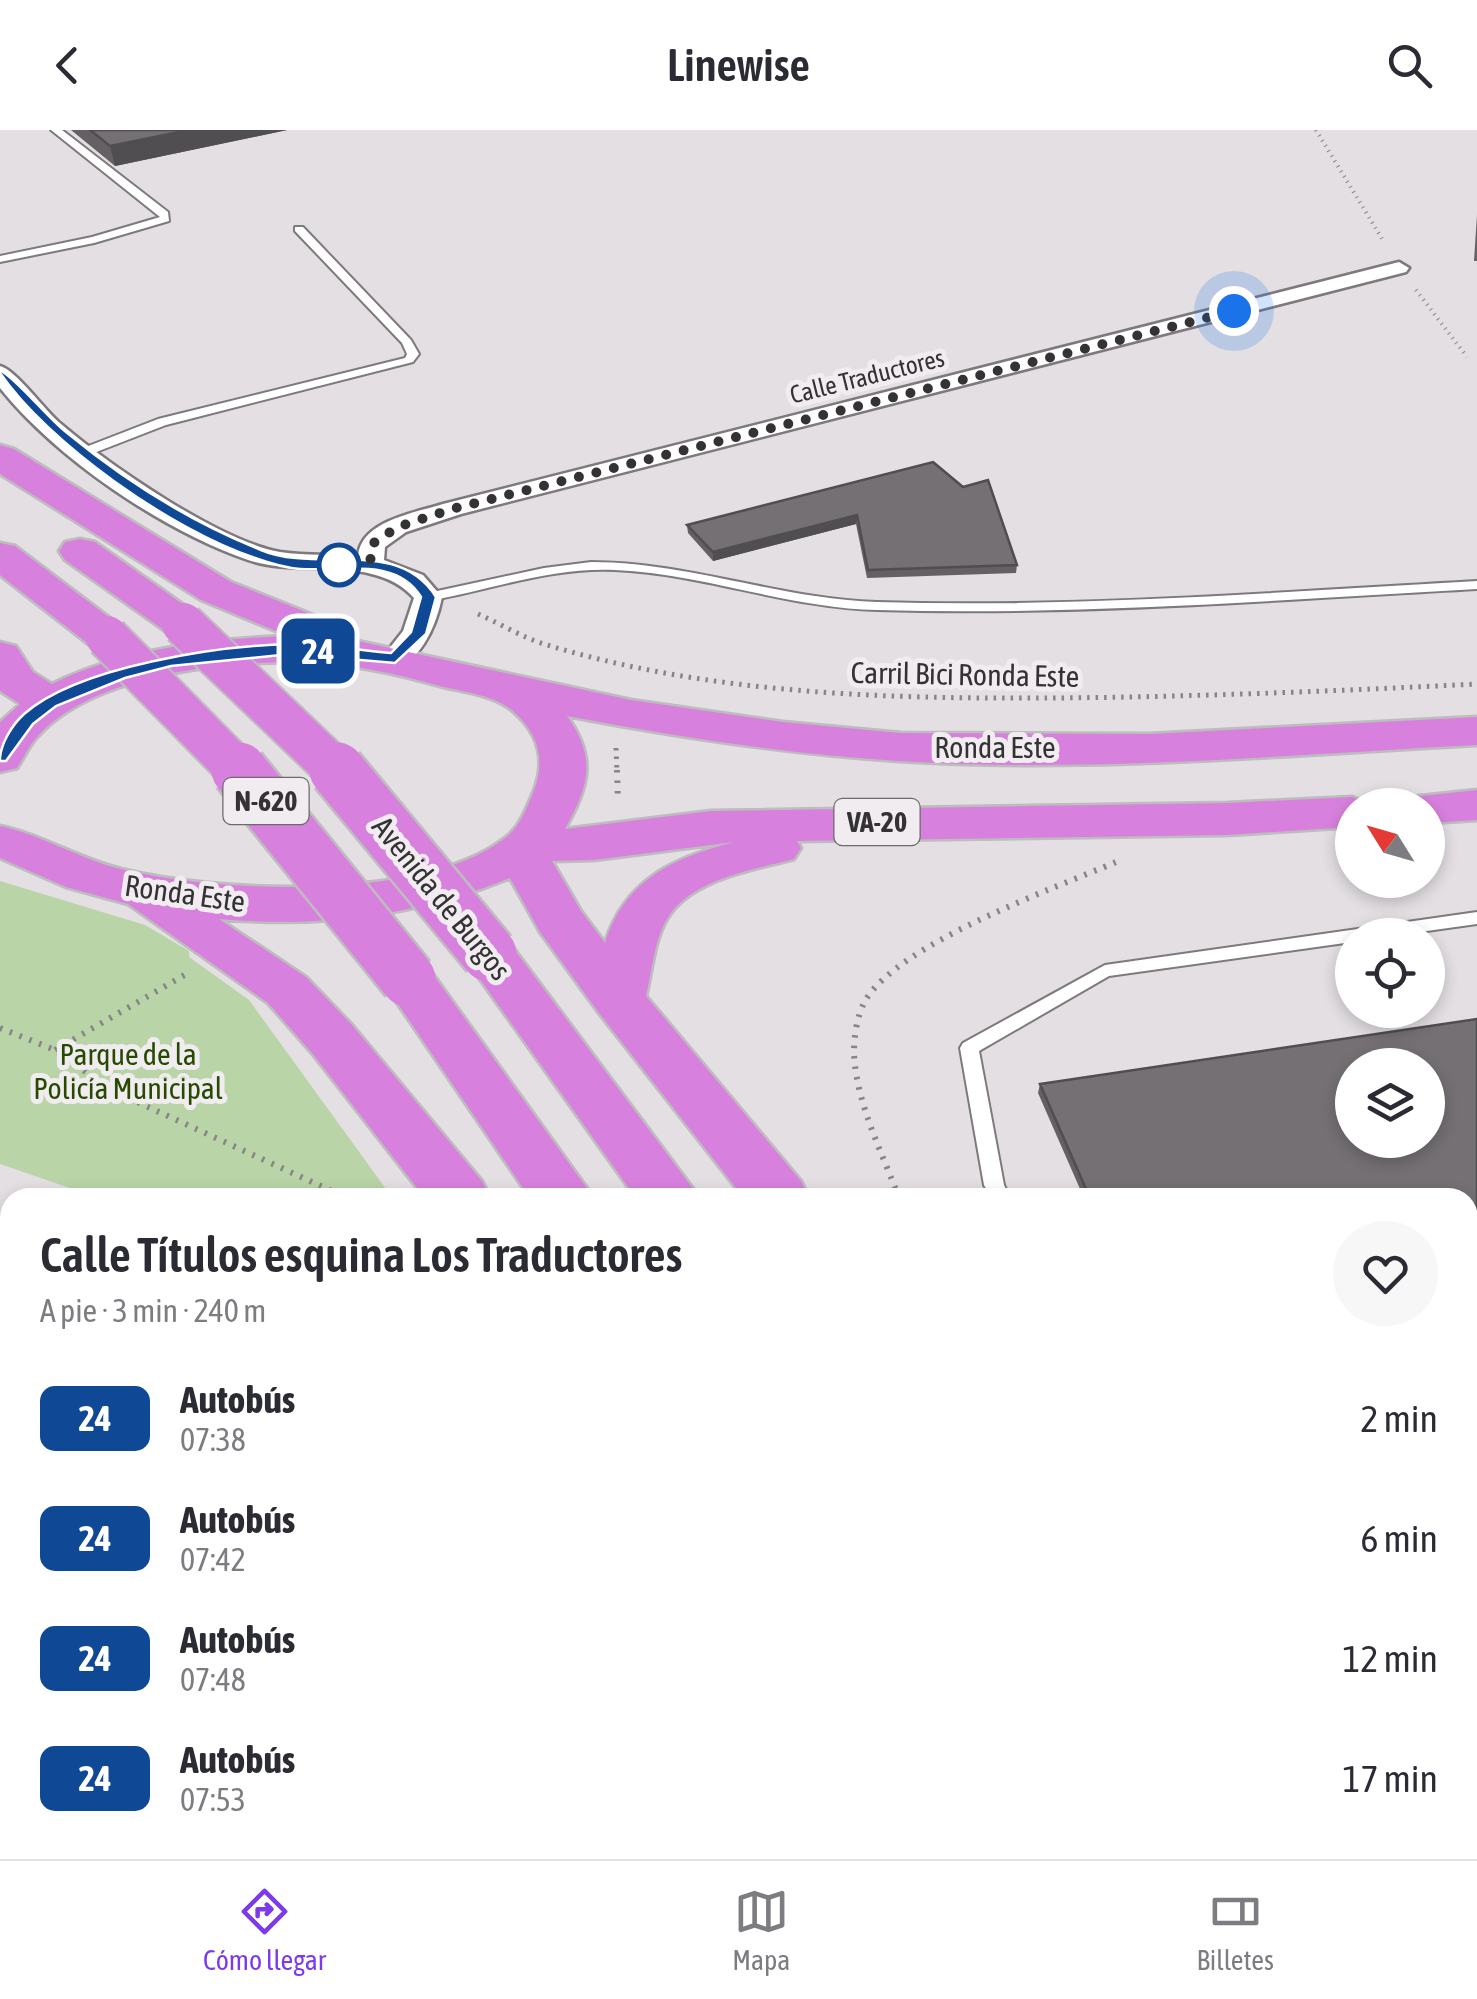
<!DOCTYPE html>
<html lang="es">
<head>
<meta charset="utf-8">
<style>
	:root { --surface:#fff; --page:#f7f7f7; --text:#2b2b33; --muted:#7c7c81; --line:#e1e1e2; --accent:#7c3aed }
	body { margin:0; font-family:"Asap Condensed",sans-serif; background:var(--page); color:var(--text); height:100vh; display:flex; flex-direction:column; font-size:38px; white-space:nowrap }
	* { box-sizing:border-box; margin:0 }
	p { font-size:32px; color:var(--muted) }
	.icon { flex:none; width:55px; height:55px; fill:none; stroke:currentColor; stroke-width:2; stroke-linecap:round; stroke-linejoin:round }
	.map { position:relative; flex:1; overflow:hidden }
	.side { position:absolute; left:0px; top:1058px; width:1478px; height:672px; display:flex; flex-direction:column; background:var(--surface); border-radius:30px 30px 0 0; box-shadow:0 5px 15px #0003 }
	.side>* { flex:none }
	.badge { padding:0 20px; border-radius:15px; font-size:35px; line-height:65px }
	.needle { width:65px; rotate:307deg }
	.fabs { position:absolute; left:1335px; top:658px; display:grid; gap:20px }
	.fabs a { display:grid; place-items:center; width:110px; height:110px; border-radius:50%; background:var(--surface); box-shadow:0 5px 15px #0003; font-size:50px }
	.you { position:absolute; width:50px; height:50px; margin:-25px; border:8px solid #fff; border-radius:50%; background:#1a73e8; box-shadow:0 0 0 15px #1a73e833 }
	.map>.badge { position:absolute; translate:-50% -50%; box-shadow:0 0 0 5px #fff }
	.round { display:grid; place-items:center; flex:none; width:105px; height:105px; border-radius:52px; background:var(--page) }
	.overview { display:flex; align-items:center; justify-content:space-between; height:170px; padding:0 40px }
	h1 { font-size:48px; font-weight:600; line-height:75px }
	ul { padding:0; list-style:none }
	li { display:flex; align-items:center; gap:30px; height:120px; padding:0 40px }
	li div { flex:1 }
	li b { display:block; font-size:38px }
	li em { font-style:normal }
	li .badge { min-width:110px; font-weight:700; text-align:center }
	header { display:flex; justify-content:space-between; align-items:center; height:130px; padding:0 40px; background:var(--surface); font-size:45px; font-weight:600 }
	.menu { display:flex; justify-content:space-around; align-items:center; height:140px; border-top:2px solid var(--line); background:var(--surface); font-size:28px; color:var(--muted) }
	.menu a { display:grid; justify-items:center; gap:5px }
	.menu .on { color:var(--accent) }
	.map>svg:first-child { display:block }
	.green { fill:#b9d5a7 }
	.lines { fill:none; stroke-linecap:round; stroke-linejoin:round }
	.lane-casing { stroke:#7d797d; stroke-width:4 }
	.street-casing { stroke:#7d797d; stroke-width:5 }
	.highway-casing { stroke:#bebdbe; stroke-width:5 }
	.path-far3 { stroke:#888588; stroke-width:4; stroke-dasharray:1 5; stroke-linecap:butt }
	.path-far2 { stroke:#888588; stroke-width:5; stroke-dasharray:2.5 6; stroke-linecap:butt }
	.path-far1 { stroke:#888588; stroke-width:6; stroke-dasharray:2.5 8; stroke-linecap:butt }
	.path { stroke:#888588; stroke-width:9; stroke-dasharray:4 10; stroke-linecap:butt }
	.lane { fill:#fff; fill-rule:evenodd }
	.street { fill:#fff; fill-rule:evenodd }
	.highway { fill:#d880de; fill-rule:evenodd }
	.highway-bridge-far1-casing { stroke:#bebdbe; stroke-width:46; stroke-linecap:butt }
	.highway-bridge-casing { stroke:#bebdbe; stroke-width:60; stroke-linecap:butt }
	.highway-bridge-far1 { stroke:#d880de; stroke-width:42 }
	.highway-bridge { stroke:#d880de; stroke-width:55 }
	.wall { fill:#646064 }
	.shaded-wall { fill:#514e51 }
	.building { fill:#747074; stroke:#514e51; stroke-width:2.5; fill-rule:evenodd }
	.line { fill:#0f4895; stroke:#fff; stroke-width:2.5 }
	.walk { stroke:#343234; stroke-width:10; stroke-dasharray:0 18 }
	.stop-dot { fill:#fff; stroke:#0f4895; stroke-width:5 }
	.labels { text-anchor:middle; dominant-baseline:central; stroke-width:10; stroke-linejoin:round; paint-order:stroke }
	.far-street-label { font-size:25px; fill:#343234; stroke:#f0ecf0 }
	.shield { fill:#f0ecf0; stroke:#6c6a6c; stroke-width:2.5 }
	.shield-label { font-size:28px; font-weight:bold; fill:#343234 }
	.street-label { font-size:30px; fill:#343234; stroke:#f0ecf0 }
	.park-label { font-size:30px; fill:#274a00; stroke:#f0ecf0 }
</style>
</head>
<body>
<header><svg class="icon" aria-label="back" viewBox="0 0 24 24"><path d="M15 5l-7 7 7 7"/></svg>Linewise<svg class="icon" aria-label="search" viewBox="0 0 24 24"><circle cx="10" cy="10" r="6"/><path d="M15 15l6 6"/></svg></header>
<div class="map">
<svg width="1477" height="1729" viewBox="0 0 1477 1729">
	<rect width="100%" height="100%" fill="#e3dfe3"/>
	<path class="green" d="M0,751l145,44 44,26v6l60,43 137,189 -27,9 -263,-1 -96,-33z"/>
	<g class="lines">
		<g class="lane-casing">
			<path id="lane" d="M51,0h11l106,82 1,9 -75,22 -94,19v-6l92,-19 68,-20z
				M295,97h8l108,113 8,14 -6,8 -247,63 -80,31h-8v-6l80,-31 247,-61 2,-4 -5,-11 -107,-112z
				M591,432c97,0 189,37 286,40 199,6 401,-10 600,-21v8c-199,11 -400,27 -600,21 -89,-2 -173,-36 -262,-40 -64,-3 -125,20 -187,31l-7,-4 7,-4 116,-25z
				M1477,782v12l-79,11h-46v7l-243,34 -130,75 25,134 6,13h-19l-7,-13 -24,-137 3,-5 142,-78z
				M1477,1361v20l-9,2v-20z
				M1468,1669l9,4v32l-9,-4z"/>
		</g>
		<g class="street-casing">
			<path id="street" d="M1399,132l10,6 -3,4 -945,242 -55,18 -21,15 -1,13 39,15 19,22c-5,26 -24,76 -57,68l-4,-6 22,-28 11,-33c-39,-44 -113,-20 -166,-38 -86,-30 -191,-101 -248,-172v-22c16,4 45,45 61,58 48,41 158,117 219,128 26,4 52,2 78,4 3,-35 56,-43 85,-52z
				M898,1720h54l4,9h-54z"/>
		</g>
		<g class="highway-casing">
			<path id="highway" d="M0,315l14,4 217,133 117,47 5,11 278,60 152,22 118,11 248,1 328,-17v28c-192,10 -386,28 -578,16 -111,-7 -222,-24 -332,-45 30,42 22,70 -2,113l146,-18 516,-8 125,-6 20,8h-20v22l-125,8 -430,6 4,7 -7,11c-41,11 -104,20 -127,60 -13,22 -15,52 -21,77l155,185 8,17h-65l-145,-185 -59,-81 -30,-54c-93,38 -191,50 -291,41l87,58 46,48 130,156 8,17h-65l-113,-145 -44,-50 -140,-99 -62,-17 -66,-29v-32c43,9 79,33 121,43 98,24 302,33 384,-31 15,-11 21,-29 28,-45 13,-31 6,-59 -19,-81 -20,-18 -53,-20 -78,-27 -39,-11 -79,-20 -119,-22 -82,-4 -221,9 -279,73 -9,9 -14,22 -21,32l-17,4v-50l20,-18 -20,-13v-49l16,4 17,26 19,12c71,-35 157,-45 236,-48l-87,-36 -201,-126zM734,712c-60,16 -109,37 -129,101l-24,-32 -29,-50 42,-1z
				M80,409l15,3 103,73 7,9 -7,9 -15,4 -15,-4 -103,-73 -6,-9 6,-9z
				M0,413l15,3 108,82 6,9 -6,9 -16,4 -16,-4 -91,-71z
				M1477,660v30l-49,3v-18h-23l6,-8z
				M489,806l19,5 192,257h-64l-174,-244 8,-13z
				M408,830l19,6 167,232h-64l-149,-219 8,-13z
				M941,1720h136l4,9h-136z
				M1101,1720h156l4,9h-156z"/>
		</g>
		<path class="path-far3" d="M1316,0l68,112
			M1416,160l51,67"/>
		<path class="path-far2" d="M478,484c23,10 45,24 69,31 163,49 336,54 505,53 142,-1 283,-7 425,-14
			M616,618l1,25"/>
		<path class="path-far1" d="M617,640l1,31
			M0,898l55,22 56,40 223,102 4,6
			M55,920l133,-77
			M899,1068c-17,-46 -43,-95 -45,-145 0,-17 3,-37 11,-52 34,-58 188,-112 251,-139"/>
		<path class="path" d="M0,1218l10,-3
			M1318,1720l7,9"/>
		<use href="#lane" class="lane"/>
		<use href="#street" class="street"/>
		<use href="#highway" class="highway"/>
		<g class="highway-bridge-far1-casing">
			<path id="highway-bridge-far1" d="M183,494l156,149
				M107,507l134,136"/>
		</g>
		<g class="highway-bridge-casing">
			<path id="highway-bridge" d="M239,640l169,209
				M337,640l152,184"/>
		</g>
		<use href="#highway-bridge-far1" class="highway-bridge-far1"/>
		<use href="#highway-bridge" class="highway-bridge"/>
	</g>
	<path class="wall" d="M71,0h216l-172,36z
		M1477,85v46h-3z
		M933,332l84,103 -1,8 -149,5 -11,-54 -143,37 -25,-28 -1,-8z
		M1477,889v277l-9,2v-100h-384l-46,-105 2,-9z"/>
	<path class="shaded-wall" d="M189,0h98l-172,36 -5,-20z
		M857,385l-1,9 -143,37v-9z"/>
	<path class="building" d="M90,0h99l-79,16z
		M933,332l30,25 25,-7 29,85 -149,5 -11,-55 -144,37 -26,-27z
		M1477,889v269l-9,1v-91h-378l-50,-114zM1352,935h76v75h-76z
		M300,1720h543l6,9h-570z"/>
	<path class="line" d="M0,240c16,8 47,47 66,62 57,47 125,90 195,118 57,24 137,-14 175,47l-10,37 -31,29 -104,-9 -120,12 -46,12 -69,28 -23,18 -27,37h-6v-3c1,-14 11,-32 24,-44 55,-48 194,-68 266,-70 33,0 68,6 101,9l20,-21 10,-35c-25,-41 -80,-25 -121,-28 -14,-1 -31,-6 -45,-11 -84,-28 -207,-115 -255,-185z"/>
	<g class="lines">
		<path class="walk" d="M339,435l31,-1 2,-20 26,-17 54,-18 782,-198"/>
	</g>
	<circle class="stop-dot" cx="339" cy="435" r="20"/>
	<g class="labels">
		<g class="far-street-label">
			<text transform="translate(867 246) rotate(-14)">Calle Traductores</text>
		</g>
		<g class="shield">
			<rect x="223.5" y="648" width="85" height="46" rx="8"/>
			<rect x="834.5" y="669" width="85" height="46" rx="8"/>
		</g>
		<g class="shield-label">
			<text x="266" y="671">N-620</text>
			<text x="877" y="692">VA-20</text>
		</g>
		<g class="street-label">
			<text transform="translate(965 544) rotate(1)">Carril Bici Ronda Este</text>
			<text x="995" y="617">Ronda Este</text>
			<text transform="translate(185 763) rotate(8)">Ronda Este</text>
			<text transform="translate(442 768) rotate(51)">Avenida de Burgos</text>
		</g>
		<g class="park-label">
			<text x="128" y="924">Parque de la<tspan x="128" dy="34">Policía Municipal</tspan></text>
		</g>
	</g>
</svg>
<div class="fabs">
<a><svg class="needle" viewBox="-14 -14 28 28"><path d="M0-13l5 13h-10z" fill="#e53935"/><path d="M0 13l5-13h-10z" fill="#7c7c81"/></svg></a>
<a><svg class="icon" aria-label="locate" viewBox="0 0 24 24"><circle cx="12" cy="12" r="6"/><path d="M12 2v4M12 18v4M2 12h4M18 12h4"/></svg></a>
<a><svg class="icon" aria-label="layers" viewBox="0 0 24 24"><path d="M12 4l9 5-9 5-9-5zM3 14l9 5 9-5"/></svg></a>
</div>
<div class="you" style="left:1234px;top:181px"></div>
<b class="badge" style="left:318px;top:521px;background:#0f4895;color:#fff">24</b>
<section class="side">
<div class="overview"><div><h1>Calle Títulos esquina Los Traductores</h1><p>A pie · 3 min · 240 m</p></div><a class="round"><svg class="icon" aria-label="heart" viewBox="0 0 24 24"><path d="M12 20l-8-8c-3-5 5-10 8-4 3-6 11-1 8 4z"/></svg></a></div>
<ul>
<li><span class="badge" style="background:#0f4895;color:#fff">24</span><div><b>Autobús</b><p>07:38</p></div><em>2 min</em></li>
<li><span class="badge" style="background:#0f4895;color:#fff">24</span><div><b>Autobús</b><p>07:42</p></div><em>6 min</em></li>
<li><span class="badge" style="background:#0f4895;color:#fff">24</span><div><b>Autobús</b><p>07:48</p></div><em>12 min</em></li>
<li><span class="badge" style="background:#0f4895;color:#fff">24</span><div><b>Autobús</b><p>07:53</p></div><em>17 min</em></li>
</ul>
</section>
</div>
<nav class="menu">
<a class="on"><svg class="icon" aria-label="directions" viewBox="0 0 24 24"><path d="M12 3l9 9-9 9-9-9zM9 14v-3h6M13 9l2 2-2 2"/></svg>Cómo llegar</a>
<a><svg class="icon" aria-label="map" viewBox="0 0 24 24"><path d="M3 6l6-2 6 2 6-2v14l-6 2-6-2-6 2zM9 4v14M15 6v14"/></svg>Mapa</a>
<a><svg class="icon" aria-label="tickets" viewBox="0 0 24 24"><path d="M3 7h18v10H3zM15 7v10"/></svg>Billetes</a>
</nav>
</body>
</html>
